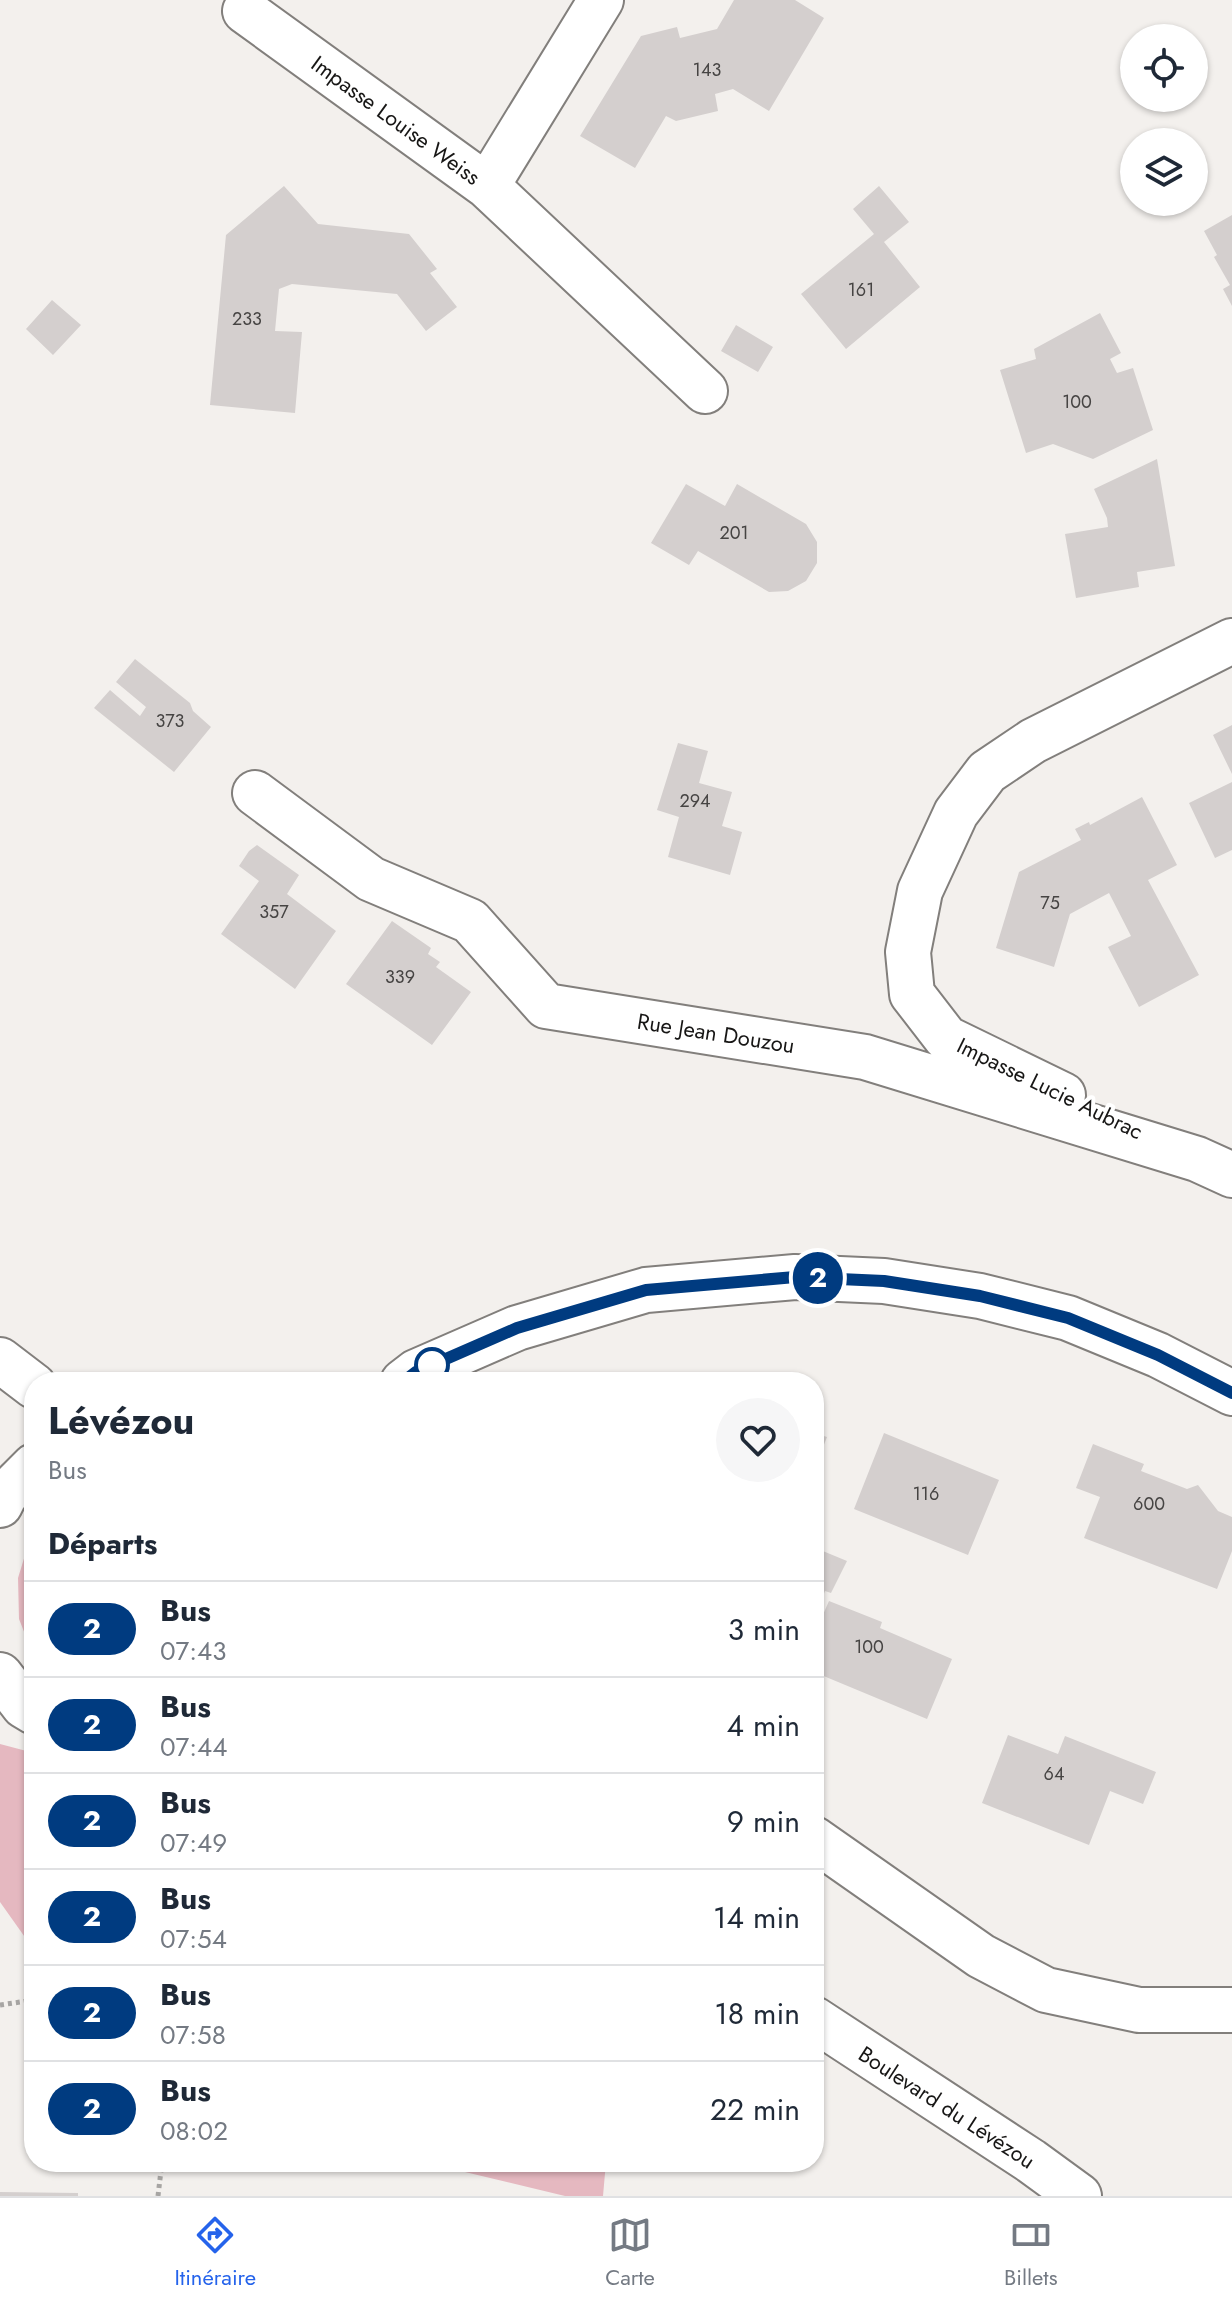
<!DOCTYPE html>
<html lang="fr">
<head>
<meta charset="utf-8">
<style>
	:root { --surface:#fff; --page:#f6f6f7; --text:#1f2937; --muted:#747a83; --line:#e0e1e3; --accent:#2563eb }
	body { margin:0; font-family:Jost,sans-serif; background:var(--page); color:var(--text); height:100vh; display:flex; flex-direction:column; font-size:30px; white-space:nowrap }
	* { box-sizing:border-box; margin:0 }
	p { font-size:26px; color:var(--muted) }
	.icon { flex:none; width:44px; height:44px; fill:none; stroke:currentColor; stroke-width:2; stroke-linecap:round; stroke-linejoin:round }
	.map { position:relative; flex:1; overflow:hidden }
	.panel { position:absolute; left:24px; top:1372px; width:800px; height:800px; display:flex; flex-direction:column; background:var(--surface); border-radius:32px; box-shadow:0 2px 6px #0004 }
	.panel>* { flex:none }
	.badge { padding:0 16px; border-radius:26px; font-size:28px; line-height:52px }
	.fabs { position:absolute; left:1120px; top:24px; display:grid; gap:16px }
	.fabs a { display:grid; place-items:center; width:88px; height:88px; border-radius:50%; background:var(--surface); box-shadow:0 2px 6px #0004; font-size:40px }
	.map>.badge { position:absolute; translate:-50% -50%; box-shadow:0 0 0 4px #fff }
	h2 { padding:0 24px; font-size:30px; line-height:72px }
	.round { display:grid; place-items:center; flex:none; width:84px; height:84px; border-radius:42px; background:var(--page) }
	.summary { display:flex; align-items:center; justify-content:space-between; height:136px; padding:0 24px }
	h1 { font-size:38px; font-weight:700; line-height:60px }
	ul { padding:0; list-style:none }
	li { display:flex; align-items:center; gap:24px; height:96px; padding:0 24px; border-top:2px solid var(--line) }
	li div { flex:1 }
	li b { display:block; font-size:30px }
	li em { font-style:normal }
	li .badge { min-width:88px; font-weight:700; text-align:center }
	.dock { display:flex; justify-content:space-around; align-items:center; height:112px; border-top:2px solid var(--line); background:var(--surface); font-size:22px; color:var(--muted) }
	.dock a { display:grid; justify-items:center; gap:4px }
	.dock .active { color:var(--accent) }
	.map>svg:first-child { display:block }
	.green { fill:#e5b8c0 }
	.building { fill:#d4cfce }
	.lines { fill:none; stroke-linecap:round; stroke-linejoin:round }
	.minor-casing { stroke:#827f7c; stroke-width:48 }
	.path { stroke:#a7a5a3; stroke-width:5; stroke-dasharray:4 4; stroke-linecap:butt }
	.minor { stroke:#fff; stroke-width:44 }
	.line-casing { stroke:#fff; stroke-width:18 }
	.line { stroke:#003b80; stroke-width:12 }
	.stop-dot { fill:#fff; stroke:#003b80; stroke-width:4 }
	.labels { text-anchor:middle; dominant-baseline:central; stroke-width:8; stroke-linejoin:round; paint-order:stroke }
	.number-label { font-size:18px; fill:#464443 }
	.street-label { font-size:22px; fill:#171615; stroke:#fff }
</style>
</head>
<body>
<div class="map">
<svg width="1232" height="2196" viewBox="0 0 1232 2196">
	<rect width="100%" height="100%" fill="#f3f0ed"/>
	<path class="green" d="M34,1534v123l-15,-38 -1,-41 12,-39z
		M0,1744l34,9v197l-34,-48z
		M423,2162h183l-3,34h-38z"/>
	<path class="building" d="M734,0h61l29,18 -55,93 -36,-22 -18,5 3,17 -42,10 -10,-5 -31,52 -55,-32 61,-100 36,-9 3,11 37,-9z
		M284,186l34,38 91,10 28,35 -7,4 27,34 -31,24 -29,-37 -105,-10 -13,5 -4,42 27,1 -7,81 -85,-8 16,-170z
		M879,186l30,36 -25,20 36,45 -74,62 -45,-55 73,-60 -21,-25z
		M1232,215v91l-9,-17 7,-4 -16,-28 3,-2 -13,-24z
		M52,300l29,25 -28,30 -27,-26z
		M1100,313l21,40 -11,6 7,14 16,-5 20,62 -60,29 -40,-15 -27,9 -26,-83 36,-11 -2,-10z
		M736,325l37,22 -15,25 -37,-21z
		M1157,459l18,107 -38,6 2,15 -63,11 -11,-64 43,-7 -1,-9 -13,-29z
		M686,484l39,22 12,-22 69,40 11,18v21l-11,18 -18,10 -19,1 -71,-41 -9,14 -38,-22z
		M135,659l55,44 3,8 18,16 -37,45 -80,-64 16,-18 30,26 6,-9 -30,-25z
		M1232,725v49l-19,-39z
		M678,743l30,8 -9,32 33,9 -10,34 20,6 -12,43 -62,-18 11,-40 -22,-7z
		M1232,782v68l-17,8 -26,-55z
		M1142,797l35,68 -29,15 51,95 -60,32 -31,-60 23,-11 -22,-43 -39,21 -16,53 -58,-19 23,-76 62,-32 -6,-11 14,-7 1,3z
		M257,845l42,30 -12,19 49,37 -41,58 -74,-55 38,-53 -20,-15 10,-15z
		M392,921l39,27 -3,6 12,8 -4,5 35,25 -39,53 -86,-61z
		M814,1433l13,4 -13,33z
		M884,1433l115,47 -31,75 -114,-46z
		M1093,1444l51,20 -3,7 46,18 11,-4 20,26 14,6v34l-15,38 -133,-51 16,-41 -24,-9z
		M818,1549l29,12 -16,32 -6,-2 -2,5 -9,-4v-37z
		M829,1601l53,21 -2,6 72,31 -25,60 -113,-47v-37z
		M1008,1735l50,19 7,-18 91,36 -13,32 -33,-13 -21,54 -107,-42z
		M0,2192l78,1v3h-78z"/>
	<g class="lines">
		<g class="minor-casing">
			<path id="minor" d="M245,11l242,175 114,-186
				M487,186l218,205
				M255,793l116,86 99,42 76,85 319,51 332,102 35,16
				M1063,1095l-117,-57 -34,-44 -4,-42 12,-61 36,-78 31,-41 46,-31 199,-100
				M0,1360l34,26
				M403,1382l13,-10 101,-44 129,-38 149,-13 89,4 96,15 88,22 90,37 74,38
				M0,1505l5,-10 29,-29
				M0,1675l24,31 10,6
				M814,1839l167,117 65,34 93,20h93
				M814,2019l217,142 48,35"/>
		</g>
		<path class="path" d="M0,2005l34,-5
			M158,2196l4,-34"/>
		<use href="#minor" class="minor"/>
	</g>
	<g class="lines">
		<g class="line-casing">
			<path id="line" d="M403,1382l13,-10 101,-44 129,-38 149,-13 89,4 96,15 88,22 90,37 74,38"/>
		</g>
		<use href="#line" class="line"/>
	</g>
	<circle class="stop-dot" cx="432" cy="1365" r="16"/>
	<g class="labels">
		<g class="number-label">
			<text x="707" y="70">143</text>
			<text x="861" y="290">161</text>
			<text x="247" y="319">233</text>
			<text x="1077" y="402">100</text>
			<text x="734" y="533">201</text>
			<text x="170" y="721">373</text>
			<text x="695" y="801">294</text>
			<text x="1050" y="903">75</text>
			<text x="274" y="912">357</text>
			<text x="400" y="977">339</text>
			<text x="926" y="1494">116</text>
			<text x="1149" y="1504">600</text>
			<text x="869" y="1647">100</text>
			<text x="1054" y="1774">64</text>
		</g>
		<g class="street-label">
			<text transform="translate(396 120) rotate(36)">Impasse Louise Weiss</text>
			<text transform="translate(716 1033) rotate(9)">Rue Jean Douzou</text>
			<text transform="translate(1050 1088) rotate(26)">Impasse Lucie Aubrac</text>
			<text transform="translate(947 2107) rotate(33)">Boulevard du Lévézou</text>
		</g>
	</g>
</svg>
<div class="fabs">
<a><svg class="icon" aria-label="locate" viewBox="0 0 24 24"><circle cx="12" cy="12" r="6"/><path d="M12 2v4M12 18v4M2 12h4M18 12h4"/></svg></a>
<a><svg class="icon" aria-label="layers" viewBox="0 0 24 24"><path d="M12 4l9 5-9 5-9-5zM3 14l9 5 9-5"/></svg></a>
</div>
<b class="badge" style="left:818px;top:1278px;background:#003b80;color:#fff">2</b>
<section class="panel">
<div class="summary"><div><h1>Lévézou</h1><p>Bus</p></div><a class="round"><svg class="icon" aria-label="heart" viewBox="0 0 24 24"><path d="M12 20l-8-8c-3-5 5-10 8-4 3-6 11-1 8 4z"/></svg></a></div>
<h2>Départs</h2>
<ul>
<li><span class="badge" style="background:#003b80;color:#fff">2</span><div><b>Bus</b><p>07:43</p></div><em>3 min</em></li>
<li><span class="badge" style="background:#003b80;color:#fff">2</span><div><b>Bus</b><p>07:44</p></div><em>4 min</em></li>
<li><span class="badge" style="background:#003b80;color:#fff">2</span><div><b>Bus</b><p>07:49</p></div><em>9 min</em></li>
<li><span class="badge" style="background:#003b80;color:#fff">2</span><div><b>Bus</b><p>07:54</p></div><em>14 min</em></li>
<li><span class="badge" style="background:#003b80;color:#fff">2</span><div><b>Bus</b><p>07:58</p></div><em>18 min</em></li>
<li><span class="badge" style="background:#003b80;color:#fff">2</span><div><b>Bus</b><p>08:02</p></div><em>22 min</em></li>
</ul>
</section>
</div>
<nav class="dock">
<a class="active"><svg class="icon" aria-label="directions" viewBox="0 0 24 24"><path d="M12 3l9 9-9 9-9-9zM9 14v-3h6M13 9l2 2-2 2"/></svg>Itinéraire</a>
<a><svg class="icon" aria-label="map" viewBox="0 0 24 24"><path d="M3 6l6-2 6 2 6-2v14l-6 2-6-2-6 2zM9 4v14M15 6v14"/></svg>Carte</a>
<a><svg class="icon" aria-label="tickets" viewBox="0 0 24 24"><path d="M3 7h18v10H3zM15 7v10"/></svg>Billets</a>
</nav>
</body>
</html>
